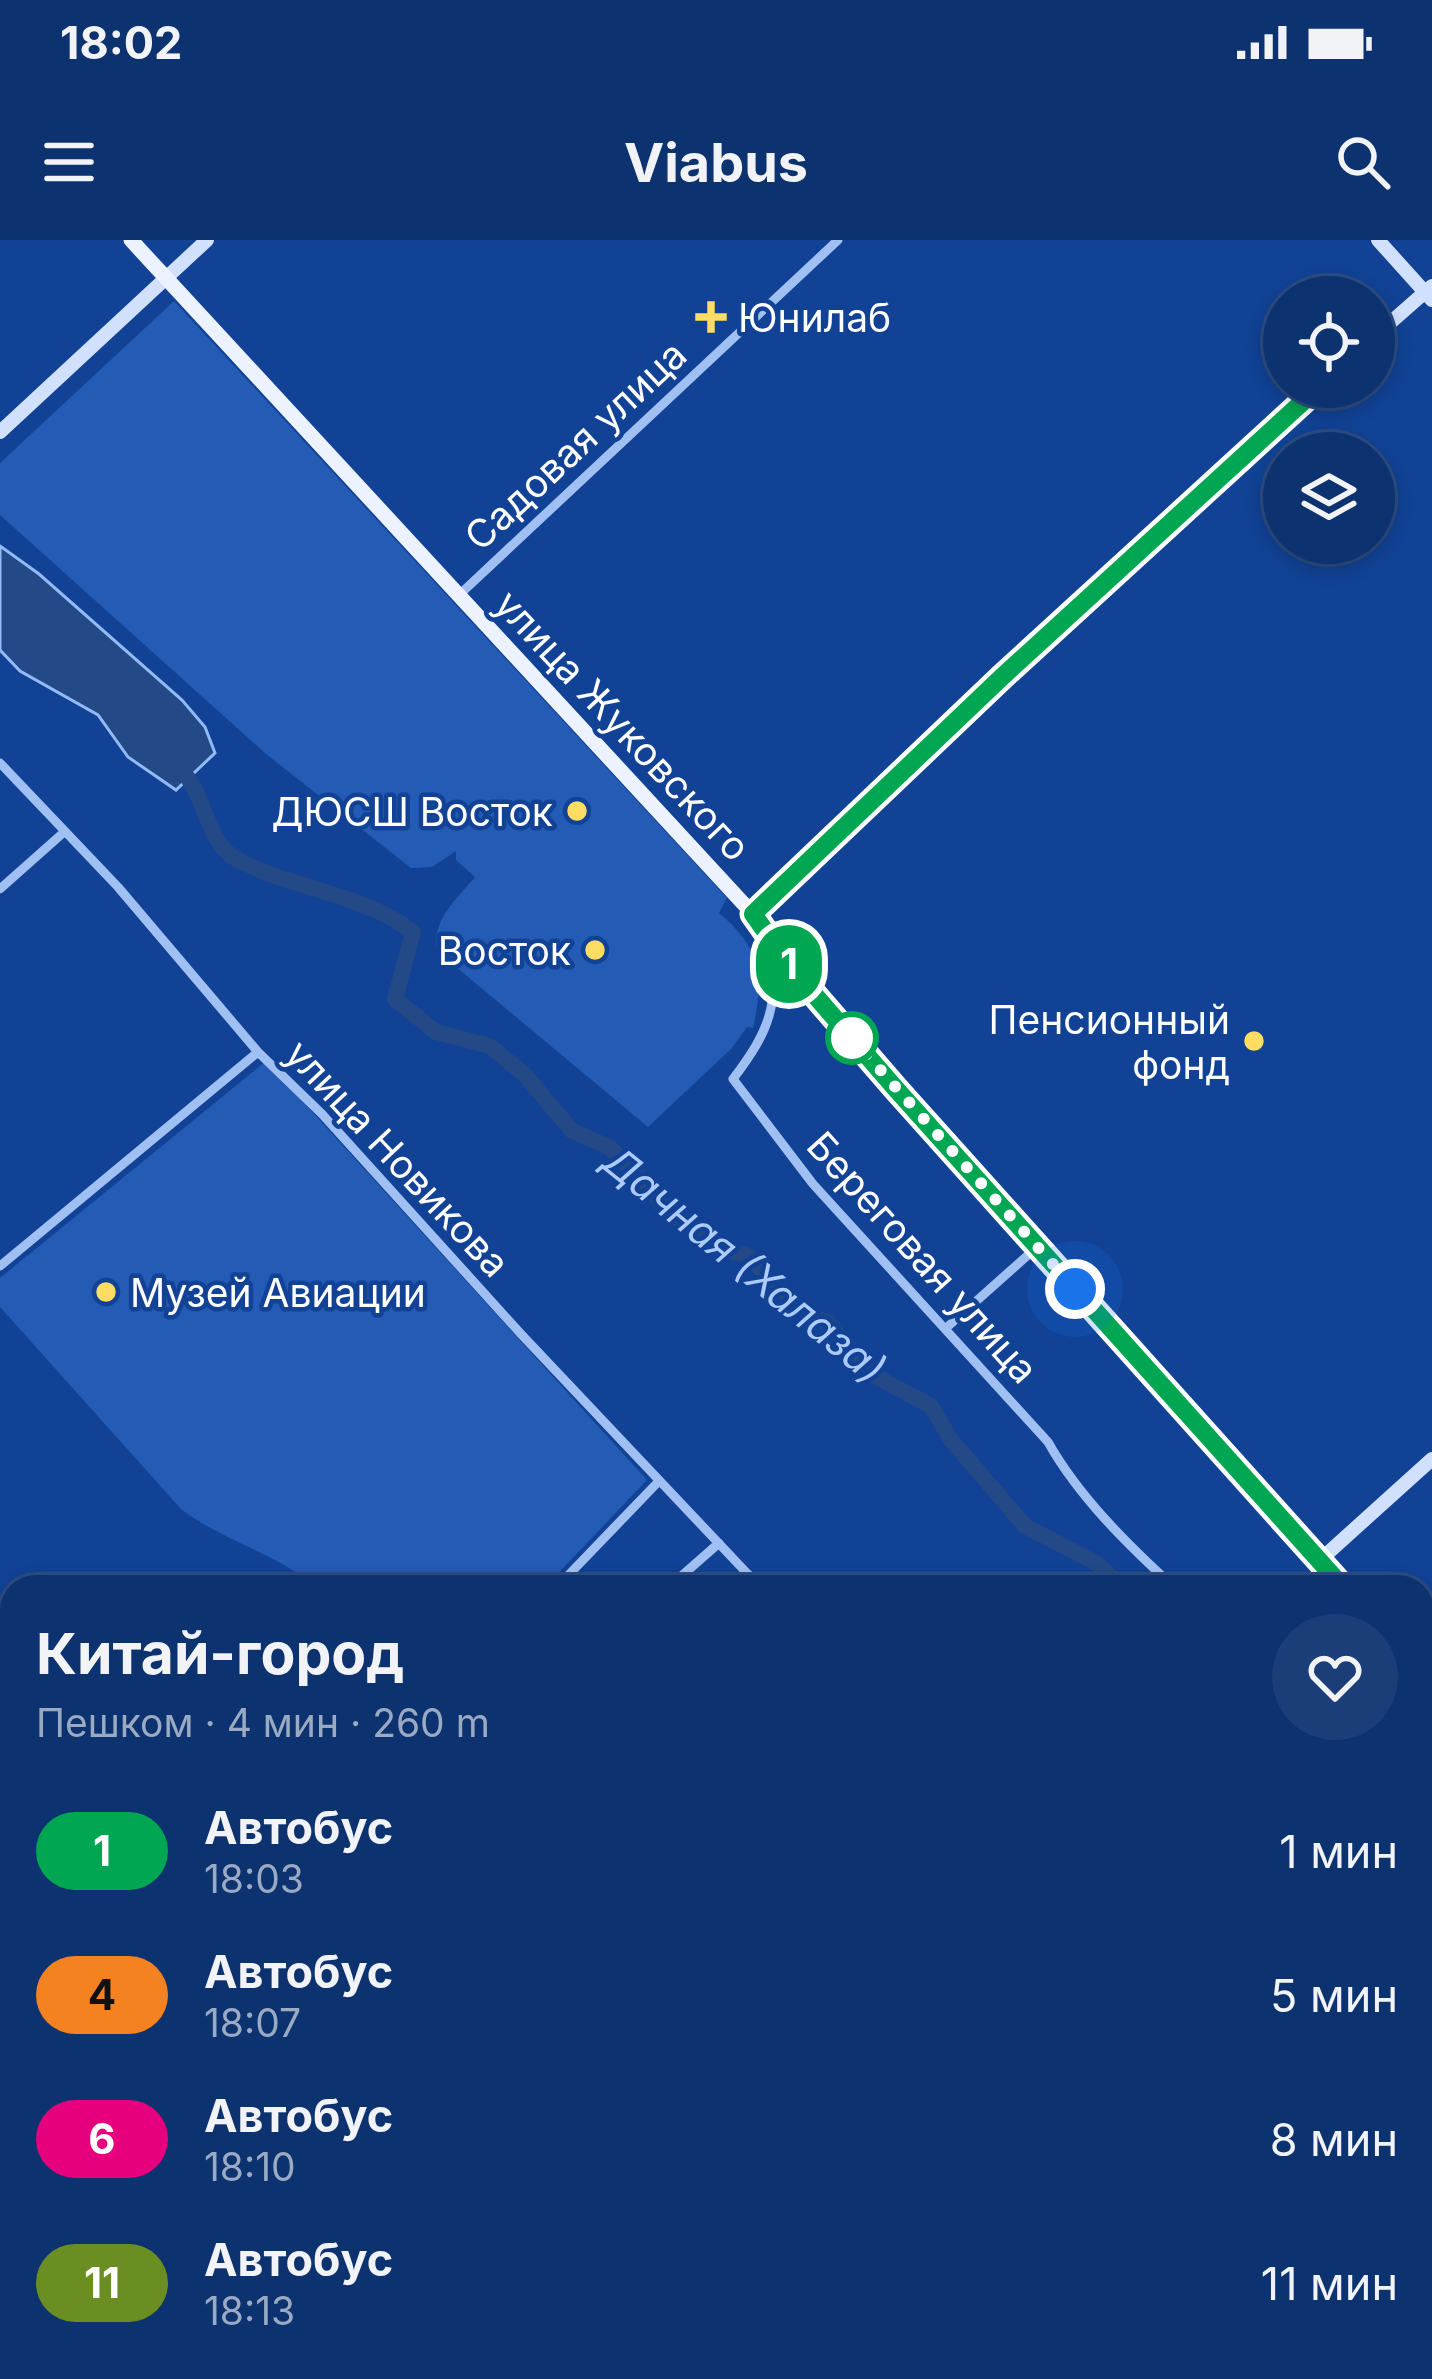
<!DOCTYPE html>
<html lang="ru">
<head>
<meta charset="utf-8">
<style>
	:root { --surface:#0d3270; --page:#1b3e78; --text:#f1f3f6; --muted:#9aaac3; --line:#2d4d83 }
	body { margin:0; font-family:Inter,sans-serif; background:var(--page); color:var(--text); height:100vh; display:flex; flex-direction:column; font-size:45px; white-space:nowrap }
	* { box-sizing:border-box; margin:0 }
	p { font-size:39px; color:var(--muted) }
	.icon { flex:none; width:66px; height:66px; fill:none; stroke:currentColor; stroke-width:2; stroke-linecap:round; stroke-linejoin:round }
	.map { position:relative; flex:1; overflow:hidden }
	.side { position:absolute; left:0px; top:1335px; width:1434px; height:804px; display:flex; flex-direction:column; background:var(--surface); border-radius:36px 36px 0 0; box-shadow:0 6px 18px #0003,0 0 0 3px var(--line) }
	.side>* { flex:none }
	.badge { padding:0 24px; border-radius:39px; font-size:42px; line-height:78px }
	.buttons { position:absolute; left:1263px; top:36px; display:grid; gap:24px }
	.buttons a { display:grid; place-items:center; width:132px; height:132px; border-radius:50%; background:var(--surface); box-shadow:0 6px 18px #0003,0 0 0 3px var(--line); font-size:60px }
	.you { position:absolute; width:60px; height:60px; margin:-30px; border:9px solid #fff; border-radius:50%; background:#1a73e8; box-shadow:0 0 0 18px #1a73e833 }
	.map>.badge { position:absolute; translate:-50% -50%; box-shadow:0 0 0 6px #fff }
	.round { display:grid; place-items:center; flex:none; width:126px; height:126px; border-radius:63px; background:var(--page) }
	.overview { display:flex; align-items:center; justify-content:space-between; height:204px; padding:0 36px }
	h1 { font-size:57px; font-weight:700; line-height:90px }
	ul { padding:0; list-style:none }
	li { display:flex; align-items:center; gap:36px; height:144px; padding:0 36px }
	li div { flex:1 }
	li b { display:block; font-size:45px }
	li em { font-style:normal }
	li .badge { min-width:132px; font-weight:700; text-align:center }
	.status { display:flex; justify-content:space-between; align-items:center; height:84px; padding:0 60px; background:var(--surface); direction:ltr }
	.status svg { height:33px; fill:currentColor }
	header { display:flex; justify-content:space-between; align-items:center; height:156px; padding:0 36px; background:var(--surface); font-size:54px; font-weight:700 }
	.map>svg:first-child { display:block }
	.green { fill:#245bb5 }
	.water { fill:#244987; stroke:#92baf7; stroke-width:3 }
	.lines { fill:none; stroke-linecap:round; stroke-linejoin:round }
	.river { stroke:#244987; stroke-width:16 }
	.street { stroke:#a0c0f3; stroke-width:9 }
	.secondary { stroke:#d0e0fd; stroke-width:14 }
	.primary { stroke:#ecf2ff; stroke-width:15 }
	.line-casing { stroke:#fff; stroke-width:27 }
	.line { stroke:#00a651; stroke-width:18 }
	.walk { stroke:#fff; stroke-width:12; stroke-dasharray:0 21.6 }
	.poi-dot { fill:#ffdc62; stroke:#114295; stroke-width:4.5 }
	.stop-dot { fill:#fff; stroke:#00a651; stroke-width:6 }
	.labels { text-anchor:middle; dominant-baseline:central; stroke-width:9; stroke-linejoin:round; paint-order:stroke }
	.poi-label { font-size:39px; fill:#fff; stroke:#114295; text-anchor:end }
	.street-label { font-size:39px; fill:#fff; stroke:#114295 }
	.water-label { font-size:42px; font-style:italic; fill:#accbfa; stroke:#114295 }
</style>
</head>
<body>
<div class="status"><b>18:02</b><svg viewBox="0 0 49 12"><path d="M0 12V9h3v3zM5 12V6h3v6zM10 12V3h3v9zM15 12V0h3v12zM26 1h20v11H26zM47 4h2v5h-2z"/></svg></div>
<header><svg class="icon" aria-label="menu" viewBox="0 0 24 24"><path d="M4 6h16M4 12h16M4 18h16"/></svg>Viabus<svg class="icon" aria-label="search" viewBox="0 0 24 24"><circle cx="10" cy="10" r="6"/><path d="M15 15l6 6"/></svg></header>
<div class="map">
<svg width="1432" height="2139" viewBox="0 0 1432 2139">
	<rect width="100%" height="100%" fill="#114295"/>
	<path class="green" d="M174,61l553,597 -8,15c42,36 46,62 34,115l-6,-1 -15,21 -84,79 -211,-176c-5,-32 19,-51 38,-74l-19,-17v-9l-24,16 -21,1 -145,-114 -266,-239v-52z
		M266,821l381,419 -102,107h-230c-38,-34 -93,-46 -134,-78l-181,-202v-29z
		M668,2127h618l6,12h-631z"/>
	<path class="water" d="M0,306l39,28 143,126 23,27 10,26 -39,37 -48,-33 -30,-42 -78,-44 -20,-21z"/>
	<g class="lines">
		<path class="river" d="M177,527c30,22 26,75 61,93 57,30 123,33 175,72l-18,67 41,33 54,14 35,29 47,56 37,16 41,40 15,23 62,40 21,6 59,59 20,7 48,54 56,30 20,34 74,86 71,37 26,24
			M1422,1650l10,7"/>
		<path class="street" d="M458,356l380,-356
			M0,523l118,124 140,165 64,62 199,220 239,253
			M0,649l63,-56
			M772,703c6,63 -1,86 -39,136l80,105 235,258c31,55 80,103 126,145
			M0,1026l258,-214
			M945,1089l92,-82
			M557,1347l102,-106
			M669,1347l50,-44
			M733,1347l15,-13
			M1422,1404l10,8
			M0,1739l12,1
			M1422,2044l10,11
			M1301,2127l7,12
			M309,2139l4,-12"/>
		<path class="secondary" d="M1378,0l54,60
			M1374,97l58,-51
			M0,192l207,-192
			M753,674l250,-237 316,-290
			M1319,1321l113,-102"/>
		<path class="primary" d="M131,0l622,674 40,56 103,119 447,498
			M1422,1434l10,11"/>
	</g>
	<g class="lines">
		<g class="line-casing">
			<path id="line" d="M1319,147l-316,289 -250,238 40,56 103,119 447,498"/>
		</g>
		<use href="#line" class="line"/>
		<path class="walk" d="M852,798l223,251"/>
	</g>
	<g class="poi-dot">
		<path d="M705 59h12v12h12v12h-12v12h-12v-12h-12v-12h12z"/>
		<circle cx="577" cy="571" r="12"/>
		<circle cx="595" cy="710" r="12"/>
		<circle cx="1254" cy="801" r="12"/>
		<circle cx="106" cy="1052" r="12"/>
	</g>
	<circle class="stop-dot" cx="852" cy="798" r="24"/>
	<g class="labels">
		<g class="poi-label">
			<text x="738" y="77" text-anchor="start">Юнилаб</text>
			<text x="553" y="571">ДЮСШ Восток</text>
			<text x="571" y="710">Восток</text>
			<text x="1230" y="779">Пенсионный<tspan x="1230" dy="45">фонд</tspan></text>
			<text x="130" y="1052" text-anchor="start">Музей Авиации</text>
		</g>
		<g class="street-label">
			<text transform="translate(575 205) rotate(-43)">Садовая улица</text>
			<text transform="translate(623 485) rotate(47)">улица Жуковского</text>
			<text transform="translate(398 918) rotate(47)">улица Новикова</text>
			<text transform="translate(923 1017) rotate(48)">Береговая улица</text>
		</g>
		<g class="water-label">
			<text transform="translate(745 1024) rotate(39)">Дачная (Халаза)</text>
		</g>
	</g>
</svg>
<div class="buttons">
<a><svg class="icon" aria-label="locate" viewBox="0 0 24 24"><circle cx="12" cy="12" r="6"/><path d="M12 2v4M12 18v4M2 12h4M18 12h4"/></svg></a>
<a><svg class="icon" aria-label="layers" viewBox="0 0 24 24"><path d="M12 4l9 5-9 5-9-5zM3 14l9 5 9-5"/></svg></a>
</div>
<div class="you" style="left:1075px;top:1049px"></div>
<b class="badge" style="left:789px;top:724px;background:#00a651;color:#fff">1</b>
<section class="side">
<div class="overview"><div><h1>Китай-город</h1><p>Пешком · 4 мин · 260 m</p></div><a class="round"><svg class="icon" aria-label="heart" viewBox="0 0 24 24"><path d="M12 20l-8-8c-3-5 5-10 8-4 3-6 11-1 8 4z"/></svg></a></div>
<ul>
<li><span class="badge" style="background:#00a651;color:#fff">1</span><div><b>Автобус</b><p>18:03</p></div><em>1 мин</em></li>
<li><span class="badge" style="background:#f58220;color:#111">4</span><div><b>Автобус</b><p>18:07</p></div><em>5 мин</em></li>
<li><span class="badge" style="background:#e6007e;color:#fff">6</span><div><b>Автобус</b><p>18:10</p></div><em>8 мин</em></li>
<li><span class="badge" style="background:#6b8e23;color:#fff">11</span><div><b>Автобус</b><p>18:13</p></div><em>11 мин</em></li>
</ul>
</section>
</div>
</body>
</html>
